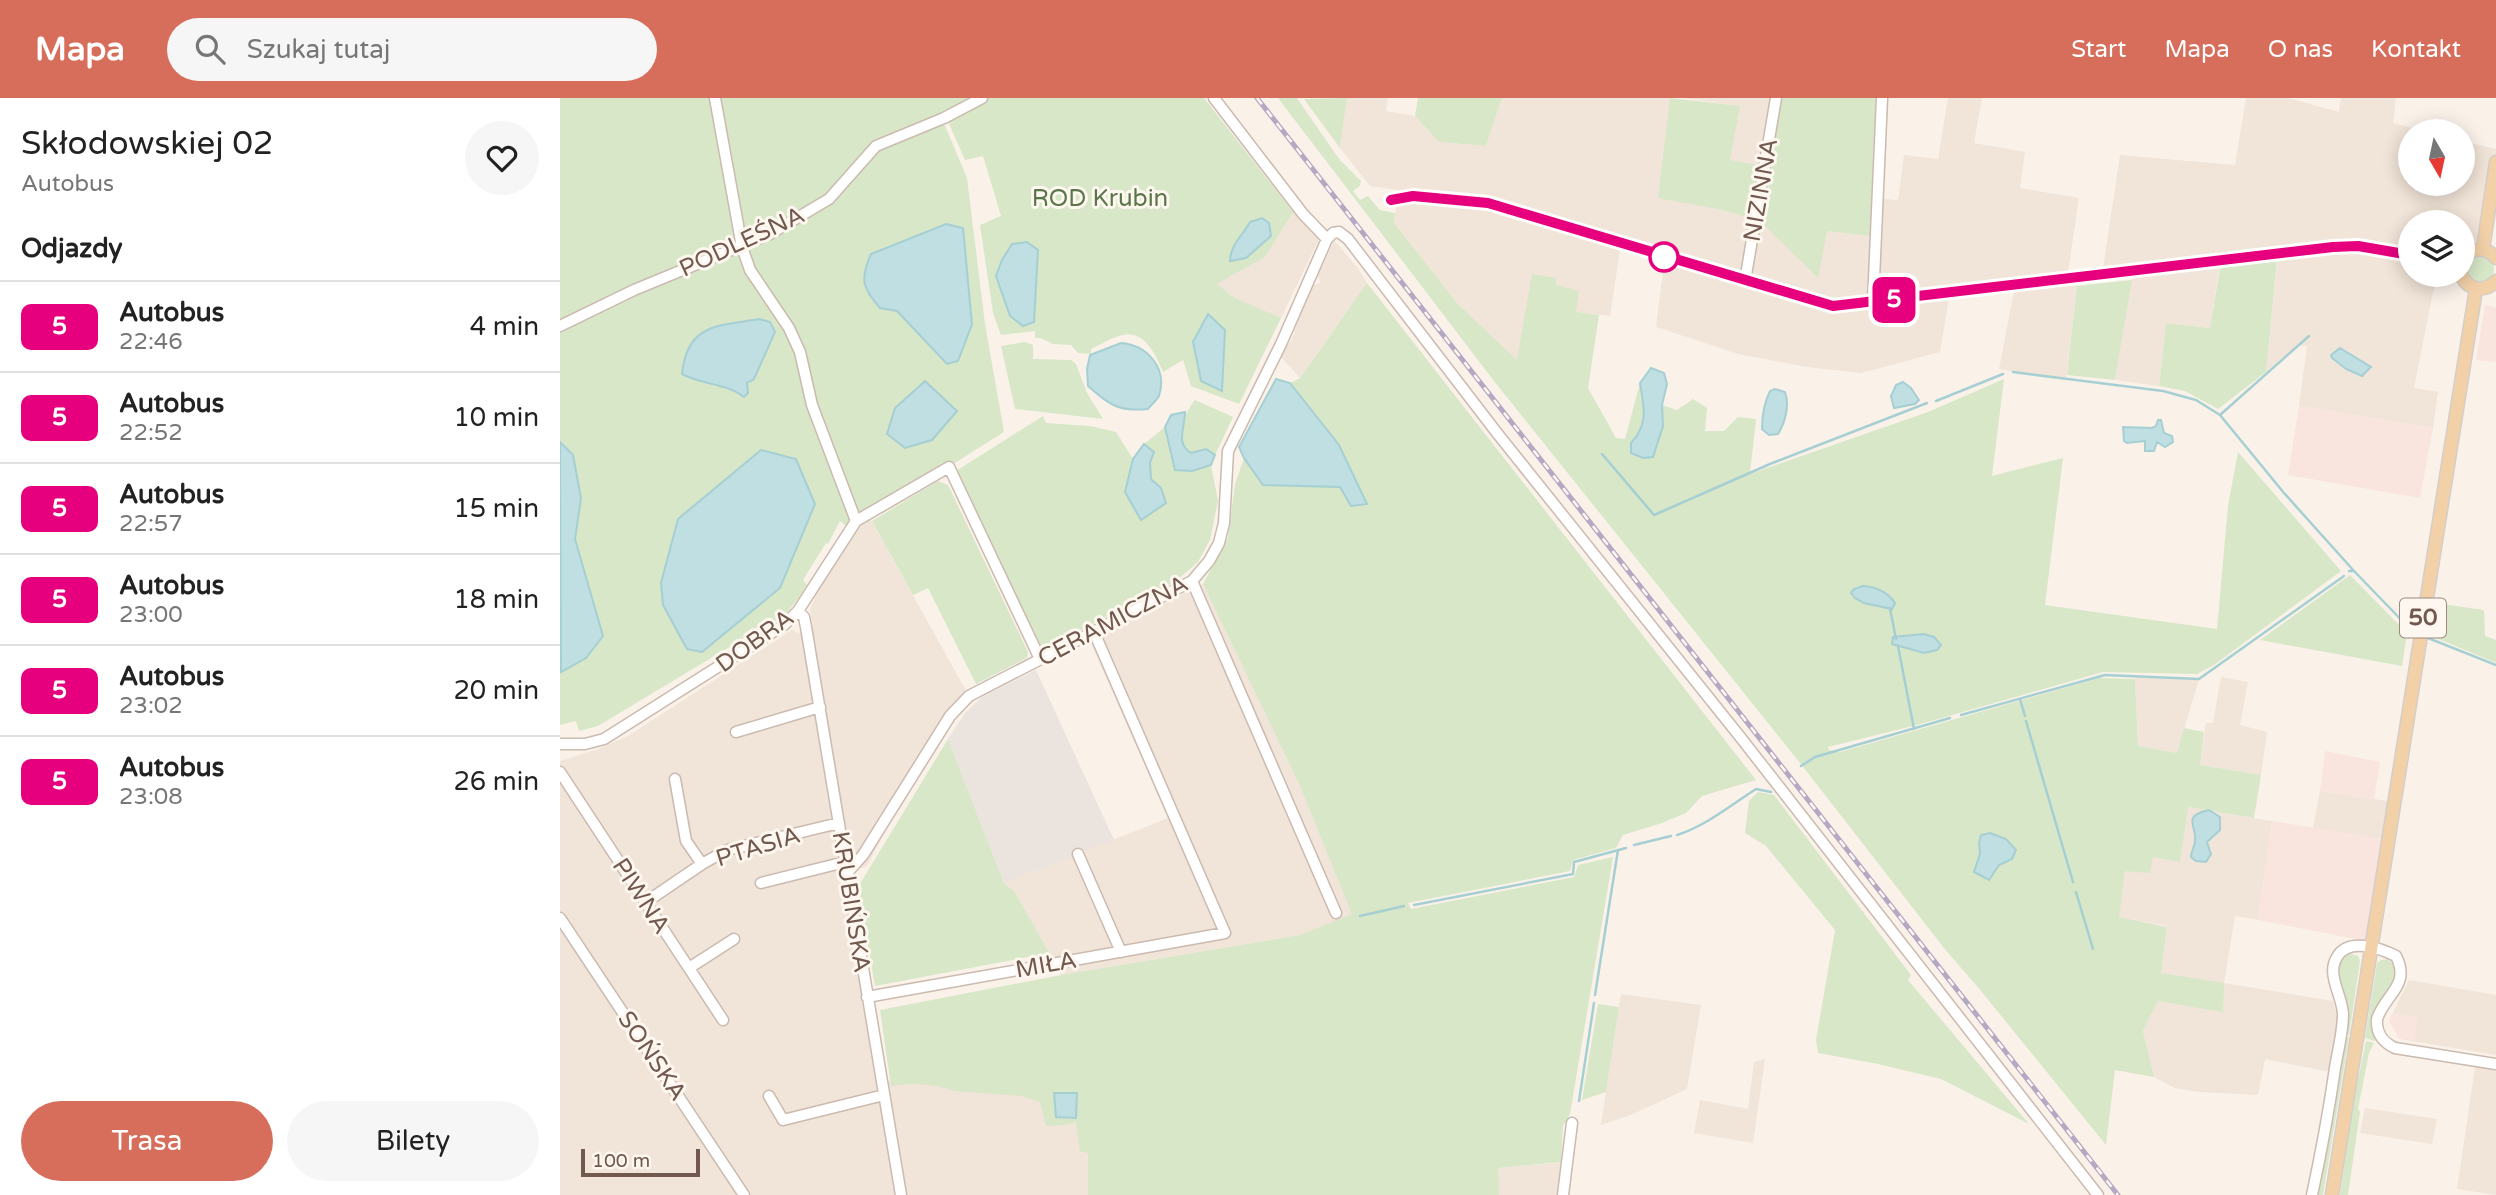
<!DOCTYPE html>
<html lang="pl">
<head>
<meta charset="utf-8">
<style>
	:root { --surface:#fff; --page:#f6f6f6; --text:#222; --muted:#767676; --line:#e0e0e0; --accent:#d76e5b }
	body { margin:0; font-family:"Varela Round",sans-serif; background:var(--page); color:var(--text); height:100vh; display:flex; flex-direction:column; font-size:26px; white-space:nowrap }
	* { box-sizing:border-box; margin:0 }
	p { font-size:23px; color:var(--muted) }
	.icon { flex:none; width:38px; height:38px; fill:none; stroke:currentColor; stroke-width:2; stroke-linecap:round; stroke-linejoin:round }
	.map { position:relative; flex:1; overflow:hidden }
	.sheet { display:flex; flex-direction:column; background:var(--surface); width:560px }
	.sheet>* { flex:none }
	.badge { padding:0 14px; border-radius:10px; font-size:24px; line-height:46px }
	.needle { width:46px; rotate:171deg }
	.fabs { position:absolute; left:1838px; top:21px; display:grid; gap:14px }
	.fabs a { display:grid; place-items:center; width:77px; height:77px; border-radius:50%; background:var(--surface); box-shadow:0 4px 18px #0003; font-size:35px }
	.scale { position:absolute; left:21px; bottom:18px; width:119px; box-sizing:border-box; padding-left:7px; border:4px solid #72594f; border-top:0; font-size:19px; line-height:24px; white-space:nowrap; color:#72594f; -webkit-text-stroke:5px #fdf7ef; paint-order:stroke }
	.map>.badge { position:absolute; translate:-50% -50%; box-shadow:0 0 0 4px #fff }
	h2 { padding:0 21px; font-size:26px; line-height:63px }
	.round { display:grid; place-items:center; flex:none; width:74px; height:74px; border-radius:37px; background:var(--page) }
	.summary { display:flex; align-items:center; justify-content:space-between; height:119px; padding:0 21px }
	h1 { font-size:33px; font-weight:600; line-height:52px }
	.primary-button { display:flex; gap:14px; margin-top:auto; padding:14px 21px }
	.primary-button a { flex:1; height:80px; border-radius:42px; background:var(--accent); color:#fff; font-size:28px; font-weight:600; line-height:80px; text-align:center }
	.primary-button a+a { background:var(--page); color:var(--text) }
	ul { padding:0; list-style:none }
	li { display:flex; align-items:center; gap:21px; height:91px; padding:0 21px; border-top:2px solid var(--line) }
	li div { flex:1 }
	li b { display:block; font-size:26px }
	li em { font-style:normal }
	li .badge { min-width:77px; font-weight:700; text-align:center }
	header { display:flex; align-items:center; gap:42px; box-sizing:border-box; height:98px; padding:0 35px; background:var(--accent); color:#fff }
	header strong { font-size:33px }
	nav { display:flex; gap:38px; margin-inline-start:auto; font-size:24px }
	.search { width:490px; height:63px; background:var(--page); display:flex; align-items:center; gap:18px; box-sizing:border-box; padding:0 24px; border-radius:38px; color:var(--muted); font-size:26px }
	main { display:flex; flex:1; min-height:0 }
	.map>svg:first-child { display:block }
	.residential { fill:#f1e4d8 }
	.commercial { fill:#f9e4de }
	.industrial { fill:#eae3de }
	.green { fill:#d7e7c8; fill-rule:evenodd }
	.water { fill:#bfdfe2; stroke:#a6cfd3; stroke-width:2 }
	.lines { fill:none; stroke-linecap:round; stroke-linejoin:round }
	.stream { stroke:#a6cfd3; stroke-width:2.5 }
	.minor-casing { stroke:#cbbaaf; stroke-width:13 }
	.major-casing { stroke:#d5cdca; stroke-width:15 }
	.minor { stroke:#fff; stroke-width:10 }
	.major { stroke:#f2d1a8; stroke-width:12 }
	.rail-casing { stroke:#b5a8c3; stroke-width:5 }
	.rail { stroke:#fdf7ef; stroke-width:2.5; stroke-dasharray:8; stroke-linecap:butt }
	.line-casing { stroke:#fff; stroke-width:16 }
	.line { stroke:#e6007e; stroke-width:10 }
	.stop-dot { fill:#fff; stroke:#e6007e; stroke-width:3.5 }
	.labels { text-anchor:middle; dominant-baseline:central; stroke-width:6; stroke-linejoin:round; paint-order:stroke }
	.shield { fill:#fdf7ef; stroke:#9c887f; stroke-width:2 }
	.shield-label { font-size:23px; font-weight:bold; fill:#72594f }
	.street-label { font-size:24px; fill:#72594f; stroke:#fdf7ef }
	.park-label { font-size:24px; fill:#597748; stroke:#fdf7ef }
</style>
</head>
<body>
<header>
<strong>Mapa</strong>
<div class="search"><svg class="icon" aria-label="search" viewBox="0 0 24 24"><circle cx="10" cy="10" r="6"/><path d="M15 15l6 6"/></svg>Szukaj tutaj</div>
<nav><a>Start</a><a>Mapa</a><a>O nas</a><a>Kontakt</a></nav>
</header>
<main>
<section class="sheet">
<div class="summary"><div><h1>Skłodowskiej 02</h1><p>Autobus</p></div><a class="round"><svg class="icon" aria-label="heart" viewBox="0 0 24 24"><path d="M12 20l-8-8c-3-5 5-10 8-4 3-6 11-1 8 4z"/></svg></a></div>
<h2>Odjazdy</h2>
<ul>
<li><span class="badge" style="background:#e6007e;color:#fff">5</span><div><b>Autobus</b><p>22:46</p></div><em>4 min</em></li>
<li><span class="badge" style="background:#e6007e;color:#fff">5</span><div><b>Autobus</b><p>22:52</p></div><em>10 min</em></li>
<li><span class="badge" style="background:#e6007e;color:#fff">5</span><div><b>Autobus</b><p>22:57</p></div><em>15 min</em></li>
<li><span class="badge" style="background:#e6007e;color:#fff">5</span><div><b>Autobus</b><p>23:00</p></div><em>18 min</em></li>
<li><span class="badge" style="background:#e6007e;color:#fff">5</span><div><b>Autobus</b><p>23:02</p></div><em>20 min</em></li>
<li><span class="badge" style="background:#e6007e;color:#fff">5</span><div><b>Autobus</b><p>23:08</p></div><em>26 min</em></li>
</ul>
<div class="primary-button"><a>Trasa</a><a>Bilety</a></div>
</section>
<div class="map">
<svg width="1936" height="1097" viewBox="0 0 1936 1097">
	<rect width="100%" height="100%" fill="#faf2e9"/>
	<path class="residential" d="M787,0h41l-2,13 29,5 24,26 47,4 16,-48h168l48,111 44,12 55,56 10,-46 43,5 3,-38 25,2 6,-45 34,4 10,-61h34l-8,45 51,9 -5,36 59,10 -12,81 11,-1 -12,102 -67,-11 16,-83 -65,7 -10,59 -79,21 -54,-6 -69,-13 -82,-27 8,-63 -44,-14 -10,66 -34,-4 -20,-27v-6l-38,82 -60,-57 -64,-81 4,-33 -28,-4 -30,-38z
		M1123,0h89l-12,67 -30,-5 9,-54z
		M1686,0h42l51,14 2,-14h55l-3,25 32,8h-15v53h52v-43l34,8v20l-10,70 -24,21v-38h-52v53h30l-7,17 -19,96 24,4 -5,36 -134,-22 8,-60h-11l-30,26 12,-117 -58,7 -10,66 -44,-5 -7,63 -44,-6 18,-108 -31,3 18,-120 115,10z
		M733,114l27,25 -39,81 -46,-20 -18,-14 48,-27z
		M774,142l24,28 9,15 -67,95 -19,-21 14,-24 -1,-2 19,-46 6,-1 1,-4 -3,-5 3,-7 3,-2z
		M310,420l99,178 -40,53 -62,117 -20,7 35,208 207,12 -1,102h-528v-434l38,-12 30,-13 164,-106 7,3 14,-3 -3,-21 27,-60 13,-20z
		M643,486l97,202 53,128 -53,21 -239,40 -46,-83 -11,-9 164,-65 -78,-177z
		M1575,578l64,3 -22,74 -39,-7z
		M1661,579l27,5 -8,43 27,7 -6,43 -61,-10 6,-42h7z
		M1760,693l74,11 -6,38 -75,-12z
		M1627,709l85,14 -14,99 -23,-4 -11,67 109,18 6,23 -9,48 -65,-13 -7,36 -60,-3 -23,-4 -21,-11 -11,-46 15,-30 9,1 -6,-29 6,-47 -49,-9 7,-46 27,-14 28,4z
		M1849,882l87,15v60l-96,-16 -11,-18z
		M1061,896l80,11 -14,84 -54,25 -32,11z
		M1205,961l-12,84 -59,-10 6,-33 48,9 6,-47z
		M1915,969l21,3v125l-39,-6z
		M1805,1010l72,11 -5,25 -72,-11z
		M1008,1064l-5,33h-64l-2,-27z"/>
	<path class="commercial" d="M1925,207l11,3v54l-20,-2z
		M1739,308l134,22 -13,70 -132,-23z
		M1765,653l55,11 -6,37 -54,-8z
		M1712,723l116,19 -17,102 -113,-22z
		M1832,915l26,4 -4,24 -14,-2 -11,-18z"/>
	<path class="industrial" d="M476,572l78,170 -110,43 -56,-144 17,-26 17,-16z"/>
	<path class="green" d="M0,0h417l-102,46 -48,51 -59,36 -27,13 -109,41 -72,37z
		M426,0h218l89,114 -28,45 -48,27 18,14 46,20 -42,86 -48,-18 -8,-26 -20,12c-7,-16 -17,-41 -39,-37 -11,1 -23,10 -33,14v5l-13,-1 -7,-8 -18,-1 -12,-6h-6v-7l-34,4 -8,-22 -13,-88 21,-9 -18,-60 -18,4 -18,-41z
		M718,0h19l42,61 22,22 -1,5 -7,5 7,9 8,-4 12,14 15,3 -1,10 64,81 59,56 15,-86 24,4v7l23,6 -3,21 23,3 -11,73 28,50 9,1 15,-56c3,24 9,41 -9,60l26,-3 6,-14 -1,-21 15,5 16,-11 14,9 -2,23h19l14,-14 18,2 -6,55 178,-62 76,-33 -12,97 71,-18 -18,147 172,24 11,-123 10,-54 103,119 -127,94 -17,9 -94,-2 -186,53 -89,22 1,3 11,2 259,-74 36,1 3,67 39,7 7,-25 20,4 -4,33 61,10 -7,43 -66,-11 -8,55 -27,-5 -3,16 -25,-2 -6,46 48,10 -6,46 63,10 -1,29 -65,-11 -15,30 11,46 -39,-7 -9,75 -125,-154 -37,-43 -140,-180 -310,-387z
		M787,0l-7,50 -36,-49z
		M858,0h84l-16,48 -47,-4 -24,-26z
		M1110,0l70,8 -10,54 30,5 -9,53 -33,-9 -60,-11z
		M1220,0h96l-6,138 -43,-5 -9,47 -59,-58 4,-19 3,-2 -2,-8z
		M383,23l24,57 18,146 19,108 -154,97 -10,-8 -12,23 -2,-1 -23,37 4,5c-12,19 -24,34 -42,48l-4,-5 -163,98 -19,5 -3,-10 -16,4v-53l26,-14 17,-22 -28,-97 6,-41 -8,-43 -13,-13v-110l75,-38 136,-56 50,-29 57,-61zM236,361l19,45 -35,84z
		M1906 171a14 14 0 1 1 28 0a14 14 0 1 1-28 0Z
		M1717,163l-11,111 -48,37 -33,-18 -26,-5 7,-63 44,5 10,-60z
		M1572,182l-17,100 -48,-5 10,-89z
		M807,185l389,497 -54,16 -16,17 -24,10 -39,12 -7,13 -43,12 -3,11 -162,32 3,6 163,-32 4,-12 35,-8 -43,257 -7,12 -2,36 -63,6 1,27h-411v-42l-8,-2 -4,-29 -11,3 -19,1 -6,-24 -19,-6 -66,-5c-20,-7 -42,-9 -64,-5l-11,-76 181,-35 239,-40 52,-21 -52,-128 -97,-202 25,-46 7,-54 9,-26 19,27 77,2 -1,-42 -49,-62 10,-5z
		M465,244l8,3v14l38,1 5,4 11,29 16,26 -88,-10 -14,-63z
		M635,302l38,17 -18,38 -9,-6 -15,4c-18,-12 -8,-39 4,-53z
		M483,318l3,7 44,3 26,6 17,27 -8,33 16,27 20,-31 -10,-8 -1,-17 4,-11 -10,-8 21,-17 10,42 17,2 19,-6 7,36 -8,39 -12,22 -22,19 -130,67 -6,-3 -84,-174z
		M378,383l10,4 80,167 -1,6 -51,26 -48,-96 -15,7 -41,-74z
		M1790,477l57,58 -5,33 -142,-26z
		M1875,505l49,7 1,26 11,4v23l-67,-28z
		M388,641l56,144 11,9 34,61 -174,33 -17,-99z
		M1198,694l16,3 137,180 -3,5 121,144 -88,-45 -63,-15 -60,-11 -2,-13 19,-110 -69,-84 -21,-13 4,-32z
		M1789,855l9,3 2,5 -11,74 -4,-1 -7,-67 4,-8z
		M1829,861c17,21 -9,36 -16,55 -3,10 1,18 2,27l-10,-3 12,-75 4,-3z
		M1038,906l21,3 -13,85 -24,8z
		M1784,938l5,1 -26,158h-7z
		M1806,943l8,2 -5,10 -11,56 2,3 -12,83h-8l14,-96z"/>
	<path class="water" d="M702,120l7,5 2,13 -25,22 -16,3c1,-18 12,-24 20,-39z
		M386,126l17,4 9,96 -14,37 -11,3 -50,-53 -17,-3c-18,-20 -20,-29 -9,-54z
		M467,144l11,8 -4,72 -11,4 -13,-10 -14,-40 6,-16 10,-16z
		M648,216l17,16 -3,61 -21,-10 -8,-39z
		M199,221l11,3 5,10 -21,47 -7,4 1,10 -4,4c-18,-14 -42,-12 -62,-23 5,-50 35,-48 77,-55z
		M561,245c26,2 47,25 38,53 -2,4 -8,9 -11,13 -29,3 -39,-4 -60,-23l-1,-17 3,-14z
		M1780,250l31,19 -9,9 -16,-7 -14,-11 -1,-3z
		M1091,270l13,5 3,11 -5,21 1,21 -10,31 -10,1 -12,-5v-10c18,-19 13,-36 9,-60z
		M716,281l14,4 49,62 28,59 -16,2 -11,-19 -77,-2 -19,-27 -5,-11z
		M365,283l32,30 -25,29 -27,8 -18,-14 8,-26z
		M1343,284l8,6 8,12 -4,4 -21,4 -3,-12 5,-11z
		M1215,291l10,3c5,13 0,31 -7,42l-9,1 -7,-6c0,-13 2,-26 8,-38z
		M625,314c0,16 -10,31 6,41l15,-4 9,6 -4,10 -19,6 -17,-1 -10,-43 6,-12z
		M1598,322h3l3,13 8,3 1,6 -8,5 -8,-5 -3,9h-9v-10l-18,2 -3,-2 -1,-14 29,1 4,-2z
		M0,344l13,13 8,43 -6,41 28,97 -17,22 -25,14z
		M584,346l10,8 -4,11 1,16 10,9 5,15 -25,17 -16,-28 8,-33z
		M201,352l35,9 19,45 -35,84 -78,64 -15,-3 -24,-44 -2,-22 17,-64z
		M1303,488c13,1 24,5 32,17l-3,6 -28,-6 -9,-5 -4,-5 3,-4z
		M1364,536l10,3 7,8 -4,5 -13,3 -32,-9 1,-7z
		M1649,712l11,7v13l-13,12 4,12 -5,8 -10,-1 -5,-4c0,-6 4,-10 4,-17 2,-14 -14,-24 14,-30z
		M1430,735l16,6 10,11 -4,9 -13,6 -10,15 -15,-8 6,-18 -1,-11 2,-8z
		M494,995h23l-1,25 -20,-1z"/>
	<g class="lines">
		<path class="stream" d="M1749,238l-89,79 64,78 70,78
			M1453,274l150,19 33,9 24,15
			M1376,303l67,-27
			M1042,356l52,61 116,-51 157,-61
			M1789,473h5l59,61
			M1330,510l6,31
			M1868,540l68,27
			M1338,548l16,83
			M1460,601l5,17
			M1401,617l144,-40 94,4 145,-103
			M1466,623l47,161
			M1241,668l14,-9 135,-39
			M1117,737c29,-9 54,-30 79,-46l15,3
			M1074,747l37,-9
			M1516,794l17,57
			M854,807l159,-31 1,-12 52,-14
			M800,818l44,-10
			M1035,897l23,-145
			M1019,1003l15,-98"/>
		<g class="minor-casing">
			<path id="minor" d="M155,0l27,149 8,23 39,58 11,24 12,53 44,116
				M654,0l89,116 24,25
				M831,102l22,-4 75,7 345,103 500,-59 25,-1 52,9
				M1185,183l31,-183
				M1313,204l9,-204
				M0,228l74,-36 136,-56 59,-35 47,-53 68,-28 38,-20
				M632,483l144,332
				M238,513l6,6 2,10 95,568
				M176,634l84,-25
				M0,646h25l19,-5 180,-114 14,-14 58,-90 93,-54 91,192
				M0,674l163,248
				M115,681l11,62 16,23
				M518,756l43,98
				M287,775l16,-18 87,-139 19,-20 223,-115 17,-20 10,-18 5,-20 4,-72 53,-107 46,-105 6,-6 6,-1 9,7 149,194 244,305 357,457
				M201,785l84,-21
				M86,804l56,-38 25,-14 112,-27
				M0,820l184,277
				M129,870l45,-29
				M307,899l358,-64 -131,-301
				M209,998l14,24 101,-25
				M1003,1097l9,-72
				M1752,1097c9,-42 17,-85 23,-127 3,-18 8,-36 8,-54 -1,-19 -17,-40 -6,-57 11,-20 43,-9 59,-1 15,30 -11,38 -19,63 -1,14 5,23 18,29l101,16"/>
		</g>
		<g class="major-casing">
			<path id="major" d="M1923,151l13,-87
				M1902,162c10,-13 23,-14 34,-2
				M1901,177c7,15 23,18 35,6
				M1772,1097l144,-906"/>
		</g>
		<use href="#minor" class="minor"/>
		<use href="#major" class="major"/>
		<g class="rail-casing">
			<path id="rail" d="M697,0l861,1097"/>
		</g>
		<use href="#rail" class="rail"/>
	</g>
	<g class="lines">
		<g class="line-casing">
			<path id="line" d="M831,102l22,-4 75,7 345,103 500,-59 25,-1 52,9"/>
		</g>
		<use href="#line" class="line"/>
	</g>
	<circle class="stop-dot" cx="1104" cy="159" r="14"/>
	<g class="labels">
		<rect class="shield" x="1840" y="500.5" width="46" height="39" rx="5"/>
		<g class="shield-label">
			<text x="1863" y="520">50</text>
		</g>
		<g class="street-label">
			<text transform="translate(1201 92) rotate(-80)">NIZINNA</text>
			<text transform="translate(182 144) rotate(-25)">PODLEŚNA</text>
			<text transform="translate(553 523) rotate(-28)">CERAMICZNA</text>
			<text transform="translate(195 543) rotate(-36)">DOBRA</text>
			<text transform="translate(198 749) rotate(-17)">PTASIA</text>
			<text transform="translate(81 798) rotate(57)">PIWNA</text>
			<text transform="translate(291 804) rotate(81)">KRUBIŃSKA</text>
			<text transform="translate(486 867) rotate(-10)">MIŁA</text>
			<text transform="translate(92 958) rotate(56)">SOŃSKA</text>
		</g>
		<g class="park-label">
			<text x="540" y="100">ROD Krubin</text>
		</g>
	</g>
</svg>
<div class="fabs">
<a><svg class="needle" viewBox="-14 -14 28 28"><path d="M0-13l5 13h-10z" fill="#e53935"/><path d="M0 13l5-13h-10z" fill="#767676"/></svg></a>
<a><svg class="icon" aria-label="layers" viewBox="0 0 24 24"><path d="M12 4l9 5-9 5-9-5zM3 14l9 5 9-5"/></svg></a>
</div>
<div class="scale">100 m</div>
<b class="badge" style="left:1334px;top:202px;background:#e6007e;color:#fff">5</b>
</div>
</main>
</body>
</html>
